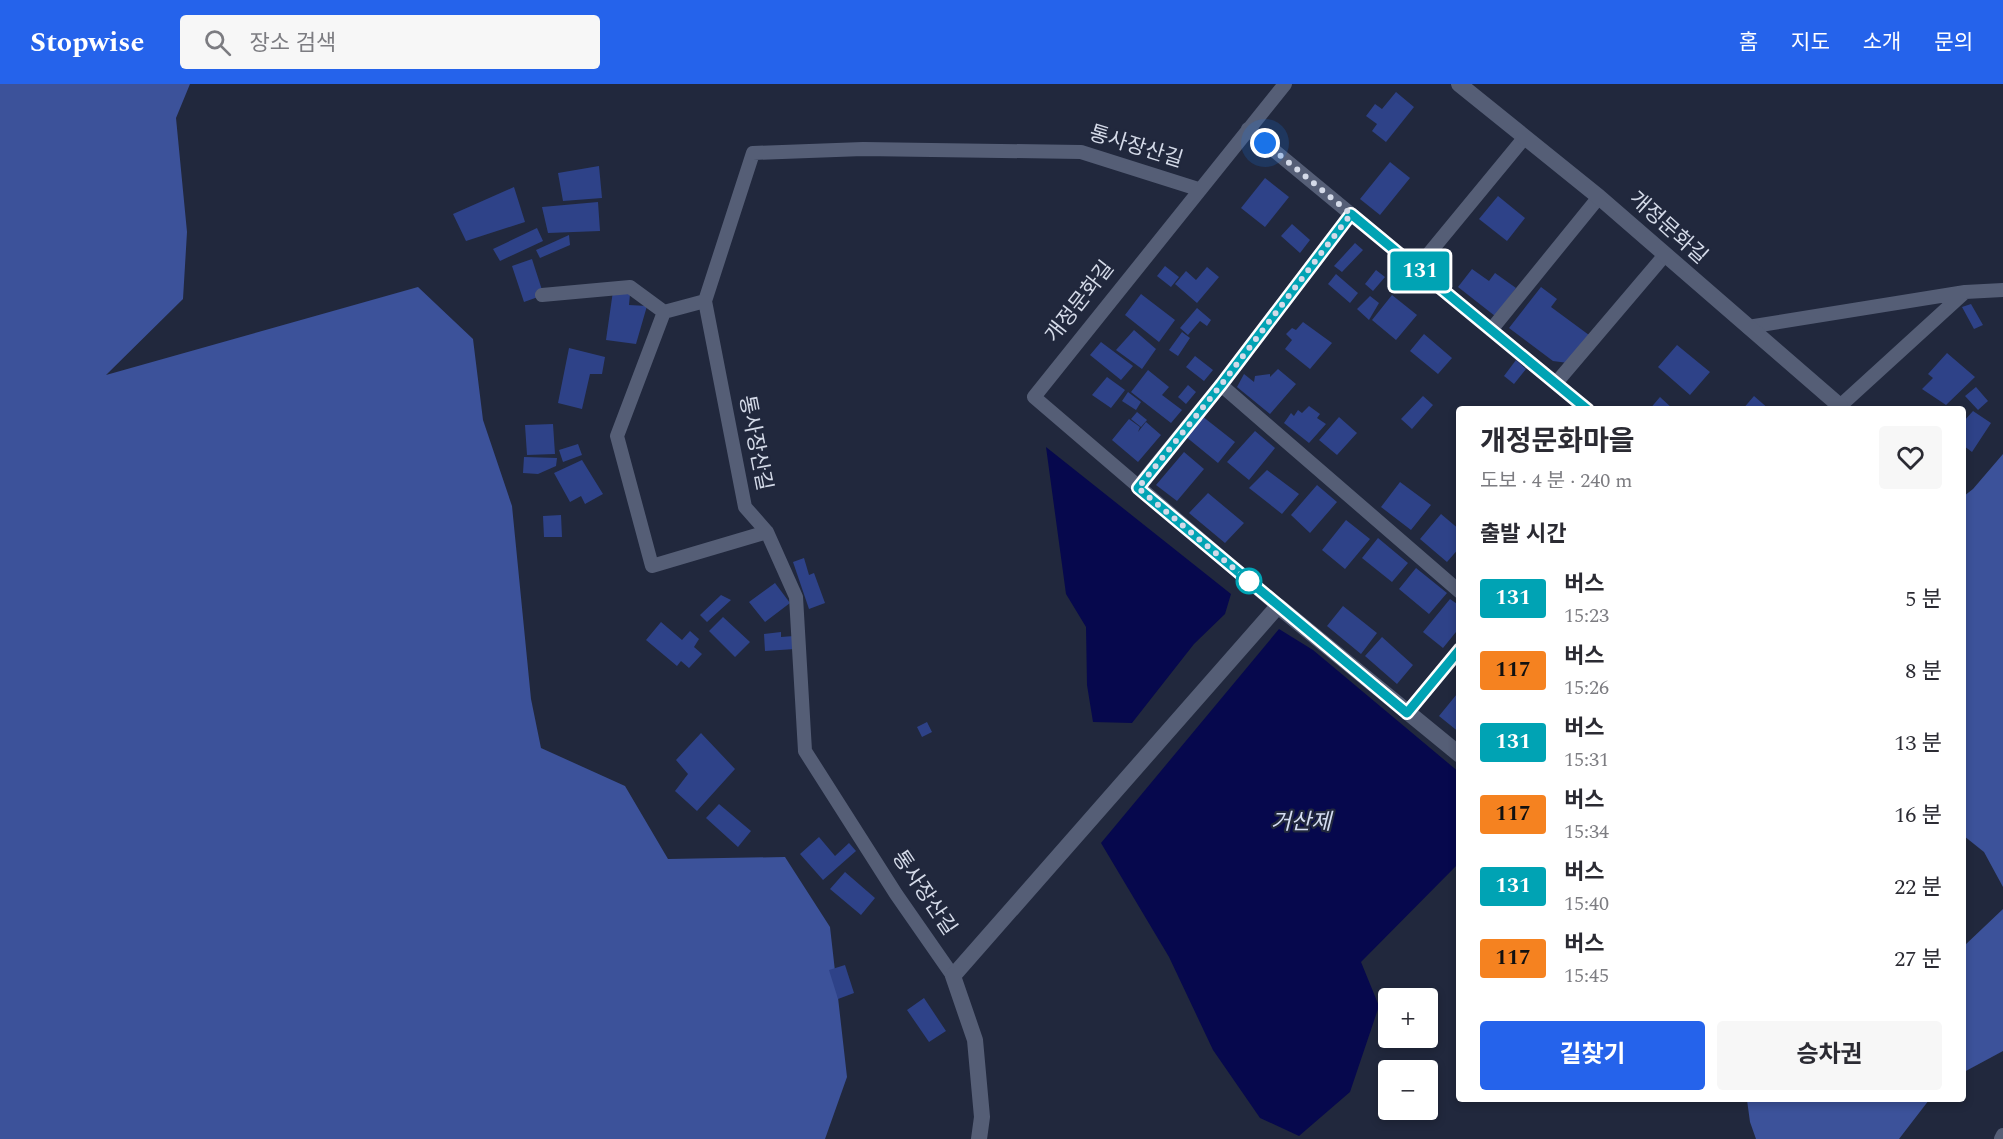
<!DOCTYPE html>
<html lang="ko">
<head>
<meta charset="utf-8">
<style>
	:root { --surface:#fff; --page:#f7f7f7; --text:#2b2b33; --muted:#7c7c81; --accent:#2563eb }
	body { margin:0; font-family:Spectral,"Noto Sans KR",serif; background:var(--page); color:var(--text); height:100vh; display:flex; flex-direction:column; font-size:22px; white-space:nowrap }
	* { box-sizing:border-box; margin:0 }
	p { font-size:20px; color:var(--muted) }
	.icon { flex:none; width:33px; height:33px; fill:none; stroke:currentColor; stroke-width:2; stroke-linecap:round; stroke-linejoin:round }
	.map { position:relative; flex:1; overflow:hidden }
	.drawer { position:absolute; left:1456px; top:322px; width:510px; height:696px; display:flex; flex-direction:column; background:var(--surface); border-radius:6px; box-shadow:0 3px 9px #0003 }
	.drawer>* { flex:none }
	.badge { padding:0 12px; border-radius:4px; font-size:21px; line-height:39px }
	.buttons { position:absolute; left:1378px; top:904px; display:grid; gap:12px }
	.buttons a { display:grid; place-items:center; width:60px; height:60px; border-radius:6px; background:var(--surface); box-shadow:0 3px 9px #0003; font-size:30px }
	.you { position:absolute; width:30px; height:30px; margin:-15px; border:4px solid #fff; border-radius:50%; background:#1a73e8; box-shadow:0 0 0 9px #1a73e833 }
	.map>.badge { position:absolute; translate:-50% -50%; box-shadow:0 0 0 3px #fff }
	h2 { padding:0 24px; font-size:22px; line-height:54px }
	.round { display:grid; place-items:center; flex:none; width:63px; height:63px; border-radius:6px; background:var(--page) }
	.head { display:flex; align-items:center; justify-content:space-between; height:102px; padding:0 24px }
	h1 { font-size:28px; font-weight:700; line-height:45px }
	.primary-button { display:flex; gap:12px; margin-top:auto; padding:12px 24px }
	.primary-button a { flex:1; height:69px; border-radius:6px; background:var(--accent); color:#fff; font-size:24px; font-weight:700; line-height:69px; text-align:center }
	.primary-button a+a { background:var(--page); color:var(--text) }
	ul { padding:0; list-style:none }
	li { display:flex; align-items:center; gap:18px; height:72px; padding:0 24px }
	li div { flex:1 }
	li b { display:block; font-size:22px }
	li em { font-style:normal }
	li .badge { min-width:66px; font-weight:700; text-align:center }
	header { display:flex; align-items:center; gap:36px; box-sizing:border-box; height:84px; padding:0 30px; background:var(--accent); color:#fff }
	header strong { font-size:28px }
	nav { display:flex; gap:33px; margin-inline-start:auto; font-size:21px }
	.search { width:420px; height:54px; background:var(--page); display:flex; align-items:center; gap:15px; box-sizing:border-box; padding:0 21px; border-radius:6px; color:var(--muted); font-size:22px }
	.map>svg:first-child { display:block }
	.forest { fill:#3c529a }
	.water { fill:#06084d }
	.building { fill:#2e4288 }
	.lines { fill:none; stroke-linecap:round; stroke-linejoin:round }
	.minor { stroke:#555e76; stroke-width:14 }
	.tertiary { stroke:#555e76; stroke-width:16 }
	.line-casing { stroke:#fff; stroke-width:14 }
	.line { stroke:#00a3b4; stroke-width:9 }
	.walk { stroke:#d4dae8; stroke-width:6; stroke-dasharray:0 10.8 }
	.stop-dot { fill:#fff; stroke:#00a3b4; stroke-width:3 }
	.labels { text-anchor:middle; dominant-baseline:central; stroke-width:4.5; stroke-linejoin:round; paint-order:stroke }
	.street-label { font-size:21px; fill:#d4dae8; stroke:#21283d }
	.water-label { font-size:22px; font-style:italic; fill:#d4ddf2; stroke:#21283d }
</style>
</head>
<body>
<header>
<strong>Stopwise</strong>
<div class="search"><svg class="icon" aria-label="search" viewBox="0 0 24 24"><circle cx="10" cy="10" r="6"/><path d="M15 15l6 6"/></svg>장소 검색</div>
<nav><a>홈</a><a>지도</a><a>소개</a><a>문의</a></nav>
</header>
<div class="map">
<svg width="2003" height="1055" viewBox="0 0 2003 1055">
	<rect width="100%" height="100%" fill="#21283d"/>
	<path class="forest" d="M0,0h190l-14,34 11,114 -4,67 -77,76 312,-88 55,52 10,81 29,86 19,193 10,49 84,38 43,73 117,-2 45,70 17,150 -22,62h-825z
		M2003,370v433l-19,-35 -20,-16v-340l9,-7z
		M2003,825v142l-39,21v-126z
		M1747,1016h182l-30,39h-143l-6,-17z"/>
	<path class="water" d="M1046,363l185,147 -6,20 -31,30 -62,79 -39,-1 -6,-37 -1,-58 -20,-33z
		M1279,545l34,21 147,123 -1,90 -98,99 18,44 -29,86 -51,44 -39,-18 -47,-68 -44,-93 -68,-114z"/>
	<path class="building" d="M1396,8l18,15 -28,35 -14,-11 5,-7 -11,-8 9,-12 7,5z
		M1390,78l20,16 -30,37 -20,-16z
		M599,82l3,32 -39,3 -5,-28z
		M1265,94l24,19 -24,30 -24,-19z
		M514,103l11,35 -59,19 -13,-27z
		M1498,112l27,22 -18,23 -28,-22z
		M598,118l2,29 -52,2 -6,-26z
		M1292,140l18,16 -10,13 -19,-17z
		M537,144l6,13 -43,20 -7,-12z
		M569,151l1,10 -30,13 -4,-8z
		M1355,159l8,7 -21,22 -8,-6z
		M532,175l10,31 -6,1 2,6 -14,5 -12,-36z
		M1165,182l14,11 -8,10 -14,-11z
		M1207,183l12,10 -22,26 -22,-19 11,-13 10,9z
		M1472,185l17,12 6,-8 21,15 -21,28 -37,-29z
		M1376,186l9,7 -12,14 -8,-7z
		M1336,190l22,19 -8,10 -22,-19z
		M1541,203l16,12 -6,8 38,28 -21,28 -15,-2 -44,-33z
		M613,207l17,3 -1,11 18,1 -11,38 -30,-4z
		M1141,210l34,26 -16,22 -34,-27z
		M1392,211l25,20 -21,25 -24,-20z
		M1370,212l9,7 -10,17 -12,-11z
		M1971,220l12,21 -9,4 -12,-22z
		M1197,224l14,12 -4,6 -7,-5 -12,14 -8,-7z
		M1303,238l29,21 -22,26 -25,-20 7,-9 -6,-6 6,-6 4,2z
		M1134,246l22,19 -14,20 -26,-19z
		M1182,248l8,6 -12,18 -9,-6z
		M1424,250l28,24 -14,16 -28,-23z
		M1101,258l32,24 -12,14 -31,-25z
		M1677,261l33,27 -20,23 -32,-28z
		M569,264l36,9 -3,17h-12l-8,35 -24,-6z
		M1947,269l28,24 -29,28 -24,-16 11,-11 -5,-4z
		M1195,272l18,14 -9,11 -18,-14z
		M1516,276l10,9 -12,15 -10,-8z
		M1278,285l18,15 -26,30 -33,-27 7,-13 10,8 1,-6 15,-2v3z
		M1148,286l21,17 -7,8 20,15 -11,13 -40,-31z
		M1107,293l18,13 -14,18 -19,-13z
		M1188,301l8,7 -10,12 -8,-7z
		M1976,303l12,14 -10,9 -13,-14z
		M1128,308l13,10 -5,8 -14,-9z
		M1423,312l10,9 -21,24 -11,-10z
		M1754,312l16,14h-28z
		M1660,313l14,13h-25z
		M1309,322l11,8 -3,4 9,6 -17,19 -25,-20 7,-10 3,3 4,-6 4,3z
		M1973,327l18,12 -19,29 -8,-6v-25z
		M1137,328l10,8 -6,7 -10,-8z
		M1202,332l33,26 -17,21 -33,-27z
		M1339,333l18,16 -20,22 -18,-15z
		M1129,335l11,8 -2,5 8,-10 15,13 -23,27 -26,-22z
		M553,340l2,30 -28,1 -2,-30z
		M1255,347l20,17 -26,32 -22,-18z
		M578,360l4,11 -19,7 -4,-12z
		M1184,368l20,17 -27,32 -21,-16z
		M524,373l33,1 -1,8 -18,8 -15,-1z
		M582,376l21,34 -18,10 -4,-8 -11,6 -16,-29z
		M1267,386l32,24 -17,20 -33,-26z
		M1400,398l31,23 -20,25 -30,-23z
		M1317,401l20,17 -27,31 -19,-18z
		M1208,409l36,30 -19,20 -36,-30z
		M1441,430l19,16v17l-13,15 -27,-23z
		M561,431l1,22h-18l-1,-21z
		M1346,436l24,19 -25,30 -23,-19z
		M1378,454l30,25 -16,19 -30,-24z
		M804,474l5,17 5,-2 11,30 -16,6 -16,-47z
		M1416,484l31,25 -18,21 -30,-25z
		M775,499l15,20 -25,19 -16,-20z
		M721,511l10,5 -24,22 -7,-7z
		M1450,515l10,7v21l-17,21 -20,-16z
		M1343,522l34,27 -16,21 -34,-28z
		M723,533l27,25 -15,15 -26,-26z
		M661,538l21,18 8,-9 9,8 -5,8 8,7 -13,14 -8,-7 -4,5 -31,-26z
		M781,548v5l13,-1 1,13 -30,2 -1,-17z
		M1382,553l31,28 -16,19 -32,-28z
		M1457,610l3,2v37l-21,-17z
		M927,638l5,10 -10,5 -5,-10z
		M701,649l34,36 -38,42 -22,-20 13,-17 -12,-14z
		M719,720l32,27 -13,16 -32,-29z
		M819,753l16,19 14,-13 7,8 -33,29 -23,-26z
		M845,788l30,26 -14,17 -31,-26z
		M845,881l9,28 -16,6 -9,-29z
		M924,914l22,33 -17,11 -22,-32z"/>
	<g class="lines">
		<path class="minor" d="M1248,45l340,281
			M1417,184l108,-131
			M542,211l88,-8 34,25 41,-11
			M664,228l-47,124 35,130 115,-34
			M1748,243l217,-35 38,-2
			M1491,246l108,-133
			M1556,299l108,-127
			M1221,301l239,207
			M1840,322l125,-114
			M1138,403l83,-102 130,-171
			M1278,522l-244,-209 251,-313
			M1407,629l53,-64
			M953,892l-57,-82 -91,-143 -9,-154 -29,-65 -22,-25 -40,-206 48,-148 110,-4 218,3 117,37
			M2001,1055l2,-4"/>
		<path class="tertiary" d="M1459,0l140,113 241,209 -4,4
			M979,1055l3,-22 -7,-77 -22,-64 325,-370 182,149"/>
	</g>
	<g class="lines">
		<g class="line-casing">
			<path id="line" d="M1460,565l-53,64 -269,-225 83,-103 130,-171 237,196"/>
		</g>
		<use href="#line" class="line"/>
		<path class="walk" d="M1249,497l-111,-93 83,-103 130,-171 -86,-71"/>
	</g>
	<circle class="stop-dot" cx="1249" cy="497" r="12"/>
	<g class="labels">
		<g class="street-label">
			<text transform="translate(1136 63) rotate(17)">통사장산길</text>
			<text transform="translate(1668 144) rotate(42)">개정문화길</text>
			<text transform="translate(1080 218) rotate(-52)">개정문화길</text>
			<text transform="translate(755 359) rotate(79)">통사장산길</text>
			<text transform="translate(924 809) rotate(56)">통사장산길</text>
		</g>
		<g class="water-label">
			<text x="1301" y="738">거산제</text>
		</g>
	</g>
</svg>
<div class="buttons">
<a>+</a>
<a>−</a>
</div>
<div class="you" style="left:1265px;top:59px"></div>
<b class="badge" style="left:1420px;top:187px;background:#00a3b4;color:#fff">131</b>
<section class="drawer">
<div class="head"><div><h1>개정문화마을</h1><p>도보 · 4 분 · 240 m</p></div><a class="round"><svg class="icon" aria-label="heart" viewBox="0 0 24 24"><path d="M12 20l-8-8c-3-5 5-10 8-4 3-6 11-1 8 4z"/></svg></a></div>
<h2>출발 시간</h2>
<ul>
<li><span class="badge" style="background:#00a3b4;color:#fff">131</span><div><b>버스</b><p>15:23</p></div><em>5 분</em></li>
<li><span class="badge" style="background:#f58220;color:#111">117</span><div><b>버스</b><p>15:26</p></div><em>8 분</em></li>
<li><span class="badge" style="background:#00a3b4;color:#fff">131</span><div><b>버스</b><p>15:31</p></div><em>13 분</em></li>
<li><span class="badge" style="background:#f58220;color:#111">117</span><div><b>버스</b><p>15:34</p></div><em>16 분</em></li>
<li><span class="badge" style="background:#00a3b4;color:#fff">131</span><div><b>버스</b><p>15:40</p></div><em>22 분</em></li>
<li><span class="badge" style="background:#f58220;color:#111">117</span><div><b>버스</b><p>15:45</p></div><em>27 분</em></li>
</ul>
<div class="primary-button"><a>길찾기</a><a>승차권</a></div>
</section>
</div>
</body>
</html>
